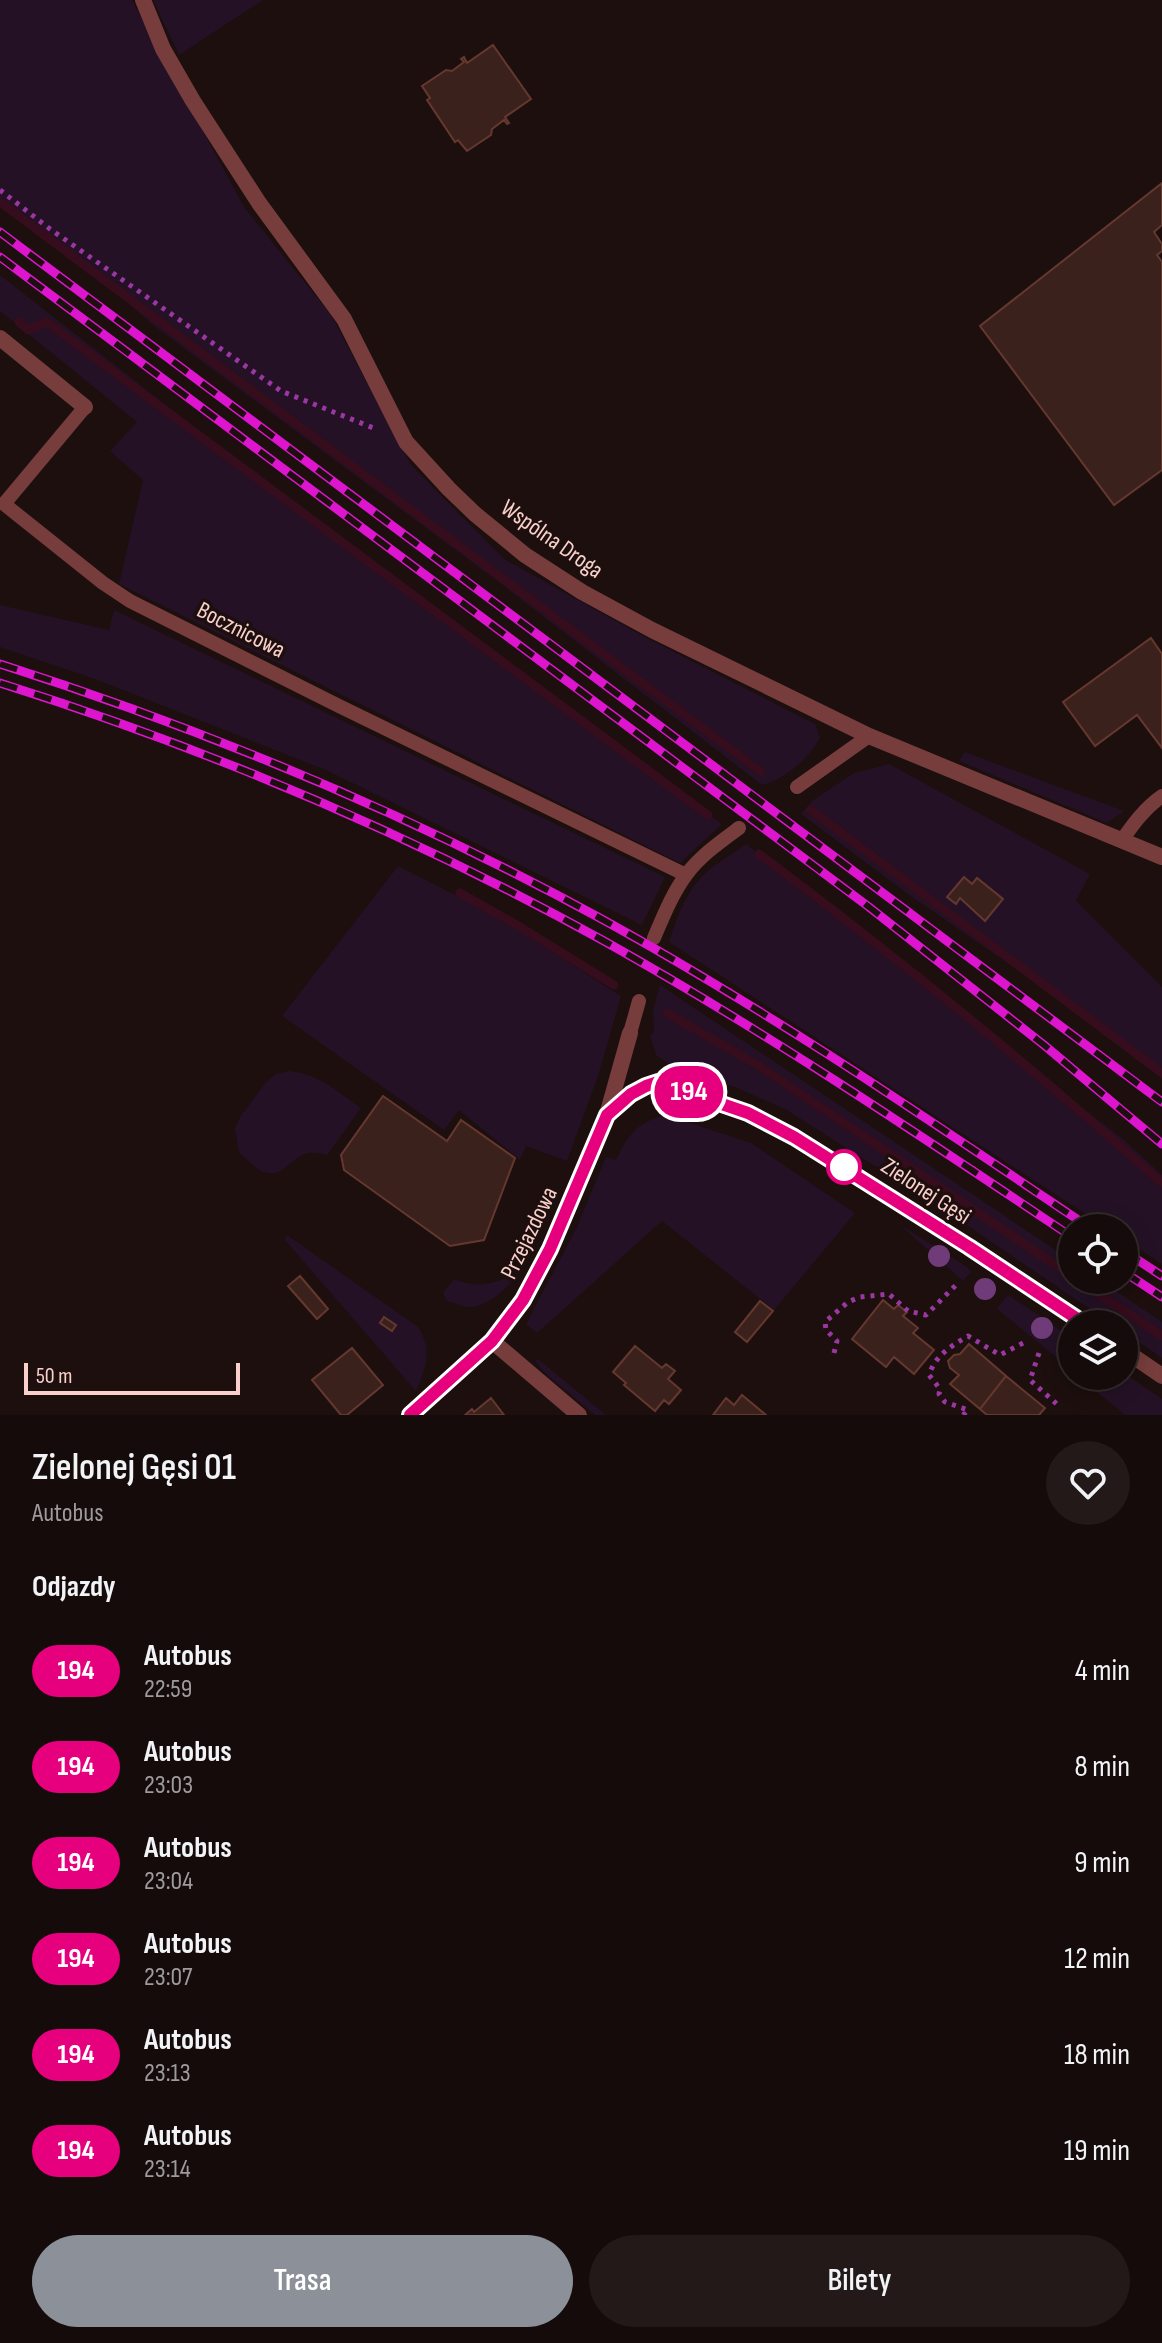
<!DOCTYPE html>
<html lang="pl">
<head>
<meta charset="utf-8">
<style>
	:root { --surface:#150b0a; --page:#221918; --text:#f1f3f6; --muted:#9d9b9c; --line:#342b2b; --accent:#8c9099 }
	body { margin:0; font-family:"Sofia Sans Condensed",sans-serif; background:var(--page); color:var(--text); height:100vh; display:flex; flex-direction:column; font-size:30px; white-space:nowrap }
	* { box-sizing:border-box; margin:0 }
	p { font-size:26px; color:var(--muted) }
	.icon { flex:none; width:44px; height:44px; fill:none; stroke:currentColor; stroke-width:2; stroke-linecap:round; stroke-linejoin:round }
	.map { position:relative; height:1415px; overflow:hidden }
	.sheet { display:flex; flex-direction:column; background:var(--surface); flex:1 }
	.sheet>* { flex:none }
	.badge { padding:0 16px; border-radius:26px; font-size:28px; line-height:52px }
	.tools { position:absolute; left:1058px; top:1214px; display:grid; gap:16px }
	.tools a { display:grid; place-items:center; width:80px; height:80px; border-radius:50%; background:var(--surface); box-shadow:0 4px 20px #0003,0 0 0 2px var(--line); font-size:40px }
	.scale { position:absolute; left:24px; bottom:20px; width:216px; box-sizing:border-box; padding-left:8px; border:4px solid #fad0cc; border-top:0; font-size:22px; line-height:28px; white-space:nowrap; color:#fad0cc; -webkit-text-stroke:6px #1c0f0d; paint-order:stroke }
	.map>.badge { position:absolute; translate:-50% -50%; box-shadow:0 0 0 4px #fff }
	h2 { padding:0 32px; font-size:30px; line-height:72px }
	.round { display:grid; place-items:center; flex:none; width:84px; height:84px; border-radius:42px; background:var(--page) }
	.summary { display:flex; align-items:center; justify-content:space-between; height:136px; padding:0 32px }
	h1 { font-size:38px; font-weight:600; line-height:60px }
	.primary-button { display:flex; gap:16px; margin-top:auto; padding:16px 32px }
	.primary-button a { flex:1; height:92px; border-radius:48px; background:var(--accent); color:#fff; font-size:32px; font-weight:600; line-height:92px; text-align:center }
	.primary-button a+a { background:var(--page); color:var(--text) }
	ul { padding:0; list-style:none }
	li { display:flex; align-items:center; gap:24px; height:96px; padding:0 32px }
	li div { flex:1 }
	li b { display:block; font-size:30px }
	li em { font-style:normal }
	li .badge { min-width:88px; font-weight:700; text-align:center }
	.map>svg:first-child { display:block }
	.green { fill:#241125 }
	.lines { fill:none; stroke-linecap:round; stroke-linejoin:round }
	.stream { stroke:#350d1c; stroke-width:9 }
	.building { fill:#3b211b; stroke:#65382f; stroke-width:2 }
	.path { stroke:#9a37a3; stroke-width:5; stroke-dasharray:4 6; stroke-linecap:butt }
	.lane { stroke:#763d3c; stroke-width:14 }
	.street { stroke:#763d3c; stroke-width:16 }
	.rail-casing { stroke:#de15cf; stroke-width:9 }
	.rail { stroke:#1c0f0d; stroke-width:6; stroke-dasharray:18; stroke-linecap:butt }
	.tree { fill:#6f3c79 }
	.line-casing { stroke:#fff; stroke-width:18 }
	.line { stroke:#e6007e; stroke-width:12 }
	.stop-dot { fill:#fff; stroke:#e6007e; stroke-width:4 }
	.labels { text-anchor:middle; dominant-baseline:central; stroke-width:7; stroke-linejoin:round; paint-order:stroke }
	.street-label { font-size:24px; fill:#fad0cc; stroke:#1c0f0d }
</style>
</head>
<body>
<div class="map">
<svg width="1162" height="1415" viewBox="0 0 1162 1415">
	<rect width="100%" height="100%" fill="#1c0f0d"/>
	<path class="green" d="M0,0h132l112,207 87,108 80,150 93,94 139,77 172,88 5,14c-13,22 -33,40 -58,47l-266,-205 -339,-252 -34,-29 -123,-93z
		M153,0h110l-84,55z
		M0,275l413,324 309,225 -42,39 -561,-279 24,-104 -33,-29 27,-29 -137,-111z
		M0,605l109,25 5,-20 551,267 -23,48 -314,-154 -230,-91 -98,-33z
		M965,752l159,59 -17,12 -148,-62z
		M889,764l201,110 -14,27 86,86v92l-143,-108 -111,-77 -107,-80 11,-13 42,-28z
		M746,844l379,297 37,34v89l-38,-25v-11h-17l-438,-286c6,-18 12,-37 23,-53 12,-19 36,-32 54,-45z
		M398,866l97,49 126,81 -23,80 -31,85 -41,-15 -6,14 -61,-50 -15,20 -162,-114z
		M660,985l412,276v19h28l62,42v36l-38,-26v-8h-12l-163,-111 -164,-104 -50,-22 -60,-19 -19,-13 -6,-20 4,-3 -1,-22z
		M289,1071c30,3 47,20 72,37l-34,47c-8,-2 -16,-4 -24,0 -14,5 -22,24 -39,17 -10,-3 -17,-14 -25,-19l-4,-25 5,-11 26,-35 10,-8z
		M662,1116l19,4 70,23 104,70 -81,97 -112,-89 -125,112 -11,-9 51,-97 29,-70 10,3c10,-22 21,-38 46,-44z
		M899,1224l68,43 4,5 -8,9z
		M287,1235l131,92c15,22 8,42 -2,64l-132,-152z
		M518,1271c-9,16 -26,33 -46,36 -8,1 -18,-4 -26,-7l-3,-7 11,-14c22,10 44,5 64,-8z
		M1010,1296l62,42v32l-75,-61 9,-12z
		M538,1359l68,56h-11l-49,-41 -11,-13z
		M1124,1373l38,26v16h-37l-37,-30 6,-9h30z"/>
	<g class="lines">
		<path class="stream" d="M0,202l761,570
			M19,322l9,8 19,-8 661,493
			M811,810l351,263
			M759,854c139,104 273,213 403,329
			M460,893l57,32 97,60
			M667,1013l92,53 313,210
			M1078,1280l84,56"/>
	</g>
	<path class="building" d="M493,45l38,54 -26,18 4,6 -2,1 -3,-4 -12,9 -1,6 -24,16 -9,-11 -3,2 -28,-42 3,-2 -8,-12 24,-16 6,1 12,-9 -3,-3 3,-2 3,6z
		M1162,183v42l-8,7 8,12v7l-5,4 5,7v208l-48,35 -134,-179z
		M1151,638l11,16v94l-25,-33 -42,31 -32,-44z
		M964,877l8,7 5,-6 26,21 -18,22 -25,-23 -4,6 -9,-7z
		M383,1096l64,45 14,-21 54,38 -31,82 -34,6 -106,-76 -3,-15z
		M300,1276l28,33 -11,10 -29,-33z
		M883,1300l11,9 4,-4 9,7 -4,4 15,12 -5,5 21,17 -20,24 -20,-17 -8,10 -34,-28z
		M760,1301l13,10 -26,31 -12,-10z
		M384,1317l12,8 -4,6 -12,-8z
		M969,1344l37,32 -26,33 -30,-25 9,-9 -9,-7 -2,-7 6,-6 6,-1z
		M635,1346l27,22 4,-4 9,7 -7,8 13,11 -12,14 -5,-4 -9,11 -31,-26 2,-2 -13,-11z
		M352,1348l31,37 -36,30h-6l-29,-35z
		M1006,1376l39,32 -6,7h-52l-7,-6z
		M742,1395l24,20h-53l13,-17 8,7z
		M491,1398l13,17h-39l7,-6 2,3z"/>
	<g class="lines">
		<path class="path" d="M0,190l50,39 231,162 95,38
			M834,1353l3,-12 -11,-11 -1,-8 23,-20 12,-5 29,-3 19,17 18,4 31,-31
			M1039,1353l-9,27 29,26
			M963,1415l5,-5 -23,-8 -6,-8 1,-5 -11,-14c6,-19 22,-29 39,-39l32,19 25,-13"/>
		<path class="lane" d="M85,407l-81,97 99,79 27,18 209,105 347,169
			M797,787l72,-51
			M1122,840c12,-17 23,-32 40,-44
			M654,938c9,-21 18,-44 32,-63 14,-19 34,-33 53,-47
			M630,1033l9,-32"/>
		<path class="street" d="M143,0l20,49 30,52 66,102 85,116 62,123 43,47 26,25 50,41 57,37 70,38 217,106 293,121
			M0,338l85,69
			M607,1115c14,-15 31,-27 51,-33l90,31 46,24 175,110 116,77
			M492,1341l87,74
			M1124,1350l38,26
			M410,1415l82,-74 31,-41 27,-51 45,-104 12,-30 23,-82"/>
		<g class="rail-casing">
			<path id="rail" d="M0,232l1162,870
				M0,257l869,650 175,138 118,99
				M0,664c207,66 407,149 598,253 170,93 331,203 492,311
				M0,683c209,66 412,152 604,258 161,90 314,193 468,296
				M1124,1251l38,25
				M1124,1272l38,25"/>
		</g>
		<use href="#rail" class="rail"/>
	</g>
	<g class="tree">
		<circle cx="939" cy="1256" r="11"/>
		<circle cx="985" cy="1289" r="11"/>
		<circle cx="1042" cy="1328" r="11"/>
	</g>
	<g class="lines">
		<g class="line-casing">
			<path id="line" d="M410,1415l82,-74 31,-41 27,-51 57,-134 24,-21 15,-8 12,-4 90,31 46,24 175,110 116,77"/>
		</g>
		<use href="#line" class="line"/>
	</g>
	<circle class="stop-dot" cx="844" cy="1167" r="16"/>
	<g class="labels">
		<g class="street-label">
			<text transform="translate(552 539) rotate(35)">Wspólna Droga</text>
			<text transform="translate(241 630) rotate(27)">Bocznicowa</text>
			<text transform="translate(926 1191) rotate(33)">Zielonej Gęsi</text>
			<text transform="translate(529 1233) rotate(-64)">Przejazdowa</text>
		</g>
	</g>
</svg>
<div class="tools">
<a><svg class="icon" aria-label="locate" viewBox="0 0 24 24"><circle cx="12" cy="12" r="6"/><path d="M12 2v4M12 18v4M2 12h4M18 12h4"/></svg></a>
<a><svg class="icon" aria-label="layers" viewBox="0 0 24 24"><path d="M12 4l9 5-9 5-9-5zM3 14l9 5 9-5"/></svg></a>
</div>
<div class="scale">50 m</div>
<b class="badge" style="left:689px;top:1092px;background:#e6007e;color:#fff">194</b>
</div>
<section class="sheet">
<div class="summary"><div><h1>Zielonej Gęsi 01</h1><p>Autobus</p></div><a class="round"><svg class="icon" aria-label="heart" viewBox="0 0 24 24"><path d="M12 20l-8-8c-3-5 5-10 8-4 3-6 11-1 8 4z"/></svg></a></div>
<h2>Odjazdy</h2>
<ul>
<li><span class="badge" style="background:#e6007e;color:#fff">194</span><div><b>Autobus</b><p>22:59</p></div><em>4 min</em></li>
<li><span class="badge" style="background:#e6007e;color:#fff">194</span><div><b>Autobus</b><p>23:03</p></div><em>8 min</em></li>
<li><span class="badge" style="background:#e6007e;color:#fff">194</span><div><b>Autobus</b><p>23:04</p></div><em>9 min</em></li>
<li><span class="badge" style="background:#e6007e;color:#fff">194</span><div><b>Autobus</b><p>23:07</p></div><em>12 min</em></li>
<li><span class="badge" style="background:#e6007e;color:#fff">194</span><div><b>Autobus</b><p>23:13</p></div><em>18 min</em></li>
<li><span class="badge" style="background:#e6007e;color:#fff">194</span><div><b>Autobus</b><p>23:14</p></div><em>19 min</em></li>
</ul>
<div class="primary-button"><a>Trasa</a><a>Bilety</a></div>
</section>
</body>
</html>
